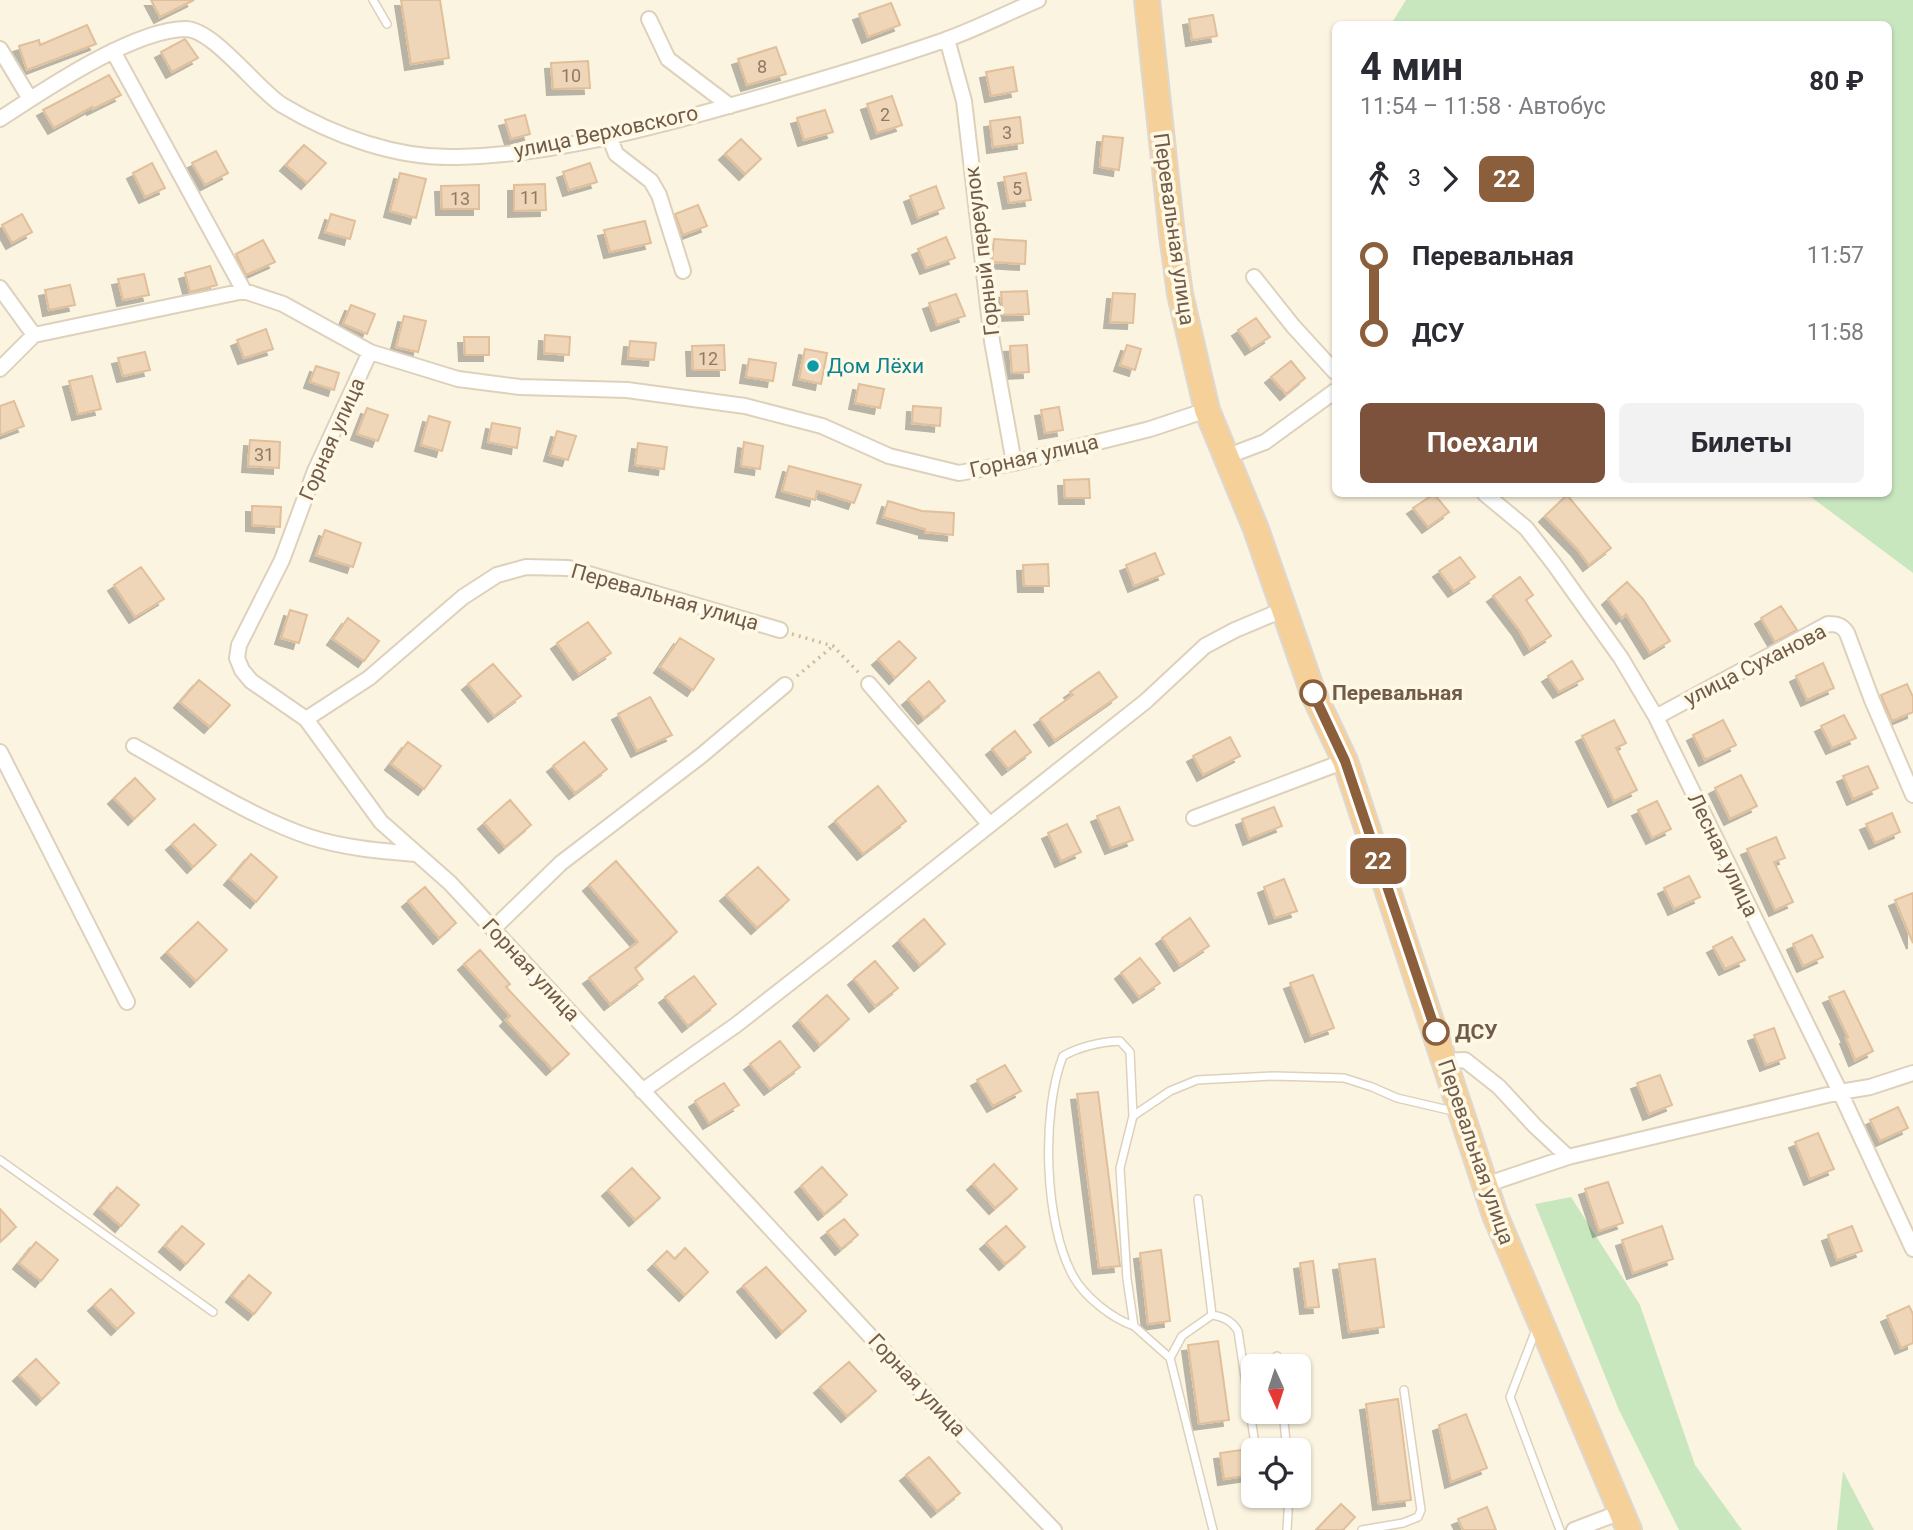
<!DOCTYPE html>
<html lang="ru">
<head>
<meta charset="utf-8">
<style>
	:root { --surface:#fff; --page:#f2f2f3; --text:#2b2b33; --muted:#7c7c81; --accent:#7c523d }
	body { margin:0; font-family:Roboto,sans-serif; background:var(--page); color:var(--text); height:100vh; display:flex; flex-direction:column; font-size:26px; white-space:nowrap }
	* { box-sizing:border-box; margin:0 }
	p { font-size:23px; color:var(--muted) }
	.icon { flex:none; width:38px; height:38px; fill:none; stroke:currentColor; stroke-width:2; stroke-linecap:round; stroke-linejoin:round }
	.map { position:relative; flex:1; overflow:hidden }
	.drawer { position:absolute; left:1332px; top:21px; width:560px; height:476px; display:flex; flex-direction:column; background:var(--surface); border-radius:10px; box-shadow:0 2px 5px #0004 }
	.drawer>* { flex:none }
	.badge { padding:0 14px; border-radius:10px; font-size:24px; line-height:46px }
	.needle { width:46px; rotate:177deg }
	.fabs { position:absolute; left:1241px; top:1354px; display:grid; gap:14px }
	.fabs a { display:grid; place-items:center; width:70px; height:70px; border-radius:10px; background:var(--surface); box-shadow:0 2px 5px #0004; font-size:35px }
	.map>.badge { position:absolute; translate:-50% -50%; box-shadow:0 0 0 4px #fff }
	.legs { display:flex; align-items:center; gap:10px; height:77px; padding:0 28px; font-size:23px }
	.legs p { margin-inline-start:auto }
	.head { display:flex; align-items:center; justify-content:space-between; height:119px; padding:0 28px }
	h1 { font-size:38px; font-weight:700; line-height:52px }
	.primary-button { display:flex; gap:14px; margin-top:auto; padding:14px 28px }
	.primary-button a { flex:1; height:80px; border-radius:10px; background:var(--accent); color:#fff; font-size:28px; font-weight:700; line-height:80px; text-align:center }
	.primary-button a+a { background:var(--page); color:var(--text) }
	ul { padding:0 28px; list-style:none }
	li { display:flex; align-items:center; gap:24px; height:77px; font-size:26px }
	li i { display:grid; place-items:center; width:10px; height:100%; margin:0 9px; background:currentColor }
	li i::after { content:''; width:18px; height:18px; margin:-9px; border:5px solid; border-radius:50%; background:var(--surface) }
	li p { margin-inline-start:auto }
	li:first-child i { background:linear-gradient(#0000 50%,currentColor 0) }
	li:last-child i { background:linear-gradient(currentColor 50%,#0000 0) }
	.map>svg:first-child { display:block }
	.green { fill:#c9e7bf }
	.building { fill:#efd6b8; stroke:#e1bf9a; stroke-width:2; filter:url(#shadow) }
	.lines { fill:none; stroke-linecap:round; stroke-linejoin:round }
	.service-casing { stroke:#ded1bc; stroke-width:10 }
	.minor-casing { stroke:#ded1bc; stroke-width:18 }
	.trunk-casing { stroke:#ddd8d3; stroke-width:28 }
	.path { stroke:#d3ba9c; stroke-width:3.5; stroke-dasharray:2 5; stroke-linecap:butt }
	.service { stroke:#fff; stroke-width:7 }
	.minor { stroke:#fff; stroke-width:14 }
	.trunk { stroke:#f5d099; stroke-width:24 }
	.line-1-casing { stroke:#fff; stroke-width:16 }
	.line-1 { stroke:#8b5e3c; stroke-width:10 }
	.culture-dot { fill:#0f9aa8; stroke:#fef8e5; stroke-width:2.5 }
	.stop-1-dot { fill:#fff; stroke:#8b5e3c; stroke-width:3.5 }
	.labels { text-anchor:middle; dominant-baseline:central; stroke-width:7; stroke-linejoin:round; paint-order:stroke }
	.number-label { font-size:18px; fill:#907a65 }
	.street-label { font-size:21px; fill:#705c49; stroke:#fef8e5 }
	.culture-label { font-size:21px; fill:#0d838f; stroke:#fef8e5; text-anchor:start }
	.stop-label { font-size:21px; font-weight:bold; fill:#705c49; stroke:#fef8e5; text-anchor:start }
</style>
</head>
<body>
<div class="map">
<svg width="1913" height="1530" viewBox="0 0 1913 1530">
	<defs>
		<filter id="shadow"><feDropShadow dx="-6" dy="6" stdDeviation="0" flood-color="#0004"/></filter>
	</defs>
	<rect width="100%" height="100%" fill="#fbf4e0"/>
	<path class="green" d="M1406,0h507v573l-106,-79h81v-470h-497z
		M1571,1197l69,108 55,160 47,65h-63l-60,-120 -84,-206z
		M1843,1471l31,59h-37z"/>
	<path class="building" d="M151,0h43l-34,17z
		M401,0h39l9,58 -38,6z
		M891,3l9,22 -32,12 -9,-23z
		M1213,15l4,21 -25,4 -3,-21z
		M87,25l9,19 -69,26 -8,-24 20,-6 1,5z
		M185,39l13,19 -26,14 -11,-20z
		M776,47l10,27 -39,11 -9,-26z
		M588,61l2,27 -37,1 -2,-26z
		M1013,67l4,24 -26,5 -5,-24z
		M109,75l12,20 -28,14 -1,-2 -38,21 -11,-18z
		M892,96l10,29 -25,8 -10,-29z
		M825,110l8,22 -29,8 -7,-22z
		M525,115l5,19 -19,5 -6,-19z
		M1020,117l3,26 -30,4 -3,-26z
		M1103,136l20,2 -4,32 -19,-3z
		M741,139l20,20 -16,15 -20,-20z
		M304,145l22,18 -19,20 -21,-18z
		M216,151l12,22 -23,12 -13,-22z
		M152,163l13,25 -20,9 -12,-24z
		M590,163l7,19 -28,8 -6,-18z
		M400,173l26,6 -10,39 -26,-7z
		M1026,173l5,27 -22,3 -5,-26z
		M545,184l1,26 -32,1v-26z
		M479,185v24h-37l-1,-23z
		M936,186l8,22 -26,10 -8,-22z
		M698,205l9,21 -24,9 -8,-21z
		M22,214l10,18 -20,11 -10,-18z
		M331,214l24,7 -5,18 -25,-7z
		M645,221l6,22 -41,9 -6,-22z
		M946,237l9,21 -29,10 -8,-19z
		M994,239l32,2 -1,23 -33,-2z
		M263,240l12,22 -29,13 -10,-21z
		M210,266l7,19 -27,7 -5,-19z
		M144,274l5,21 -26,5 -5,-21z
		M70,285l5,20 -26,5 -4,-20z
		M1027,291l2,23 -26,1 -2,-23z
		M1113,293l22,1 -2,29 -23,-1z
		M956,294l9,22 -28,9 -8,-22z
		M351,305l24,9 -8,20 -24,-10z
		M404,316l22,5 -8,31 -22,-5z
		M1256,318l14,19 -19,12 -13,-19z
		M266,329l7,20 -29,9 -7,-18z
		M545,335l25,2 -1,18 -25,-2z
		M464,337h25v18h-24z
		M630,341l26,2 -2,17 -26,-2z
		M724,345l1,25h-32l-1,-24z
		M1027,345l2,27 -17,1 -2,-27z
		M1127,345l14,4 -6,21 -15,-5z
		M805,349l22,4 -6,31 -22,-5z
		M145,352l5,18 -27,6 -5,-18z
		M749,359l27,4 -3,18 -27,-4z
		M1291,361l14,17 -19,16 -15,-17z
		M316,366l23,7 -5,17 -24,-8z
		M92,376l9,33 -23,5 -9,-33z
		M859,384l25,5 -4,19 -25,-5z
		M14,401l10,25 -24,9v-29z
		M913,406l28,2 -1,18 -28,-3z
		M1059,407l4,23 -18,3 -4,-23z
		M367,408l21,7 -10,26 -21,-7z
		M429,416l21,6 -8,29 -21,-6z
		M492,423l28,5 -3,20 -29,-6z
		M557,431l19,5 -8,24 -18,-5z
		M250,440l30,2 -1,26 -31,-2z
		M744,442l19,4 -3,23 -19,-3z
		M638,443l29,4 -3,22 -29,-4z
		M789,466l72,19 -7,18 -37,-12 -2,9 -33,-9z
		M1089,479l1,19h-25l-1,-18z
		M1434,494l15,18 -21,15 -15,-19z
		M1567,495l44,53 -22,17 -12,-16 -32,-33z
		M888,501l34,10 32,2 -1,22 -28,-3v-3l-42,-12z
		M252,506l29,1 -1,20 -28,-2z
		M325,530l36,13 -8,24 -37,-12z
		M1155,553l9,21 -30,12 -8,-21z
		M1460,557l15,20 -21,14 -15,-20z
		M1048,564l1,22h-25l-1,-21z
		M141,567l23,32 -29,18 -21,-32z
		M1520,577l13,18 -7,5 25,36 -21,13 -11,-19 -26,-34z
		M1627,582l16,17 27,42 -20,12 -24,-39 -4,4 -14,-19z
		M1781,606l16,24 -22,12 -14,-24z
		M290,610l17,5 -8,28 -18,-5z
		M348,618l31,23 -15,20 -31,-22z
		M588,622l23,31 -32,21 -22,-31z
		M680,638l34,21 -21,31 -33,-23z
		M899,641l17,17 -21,20 -17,-19z
		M1572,661l11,18 -24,13 -11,-16z
		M1823,663l11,25 -27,12 -11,-24z
		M493,664l28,32 -27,20 -26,-32z
		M1099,672l18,25 -62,43 -15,-21 33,-24 -3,-3z
		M199,680l31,25 -20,22 -30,-25z
		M929,681l16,20 -21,17 -16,-19z
		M1907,684l6,13v15l-21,9 -11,-26z
		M650,697l22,38 -35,16 -19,-37z
		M1844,715l12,23 -24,10 -11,-22z
		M1614,720l12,23 -10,5 21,42 -23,11 -32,-65z
		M1723,720l13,25 -31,15 -12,-25z
		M1015,731l16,21 -23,17 -16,-20z
		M1230,737l10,19 -37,19 -10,-19z
		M408,742l33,24 -17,23 -33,-25z
		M584,742l23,27 -32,24 -22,-27z
		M1868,766l10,22 -25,11 -10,-23z
		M1741,775l16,31 -27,13 -15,-31z
		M135,778l20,21 -21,20 -20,-21z
		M878,786l28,35 -43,33 -28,-33z
		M510,800l21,25 -26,22 -21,-24z
		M1657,801l14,28 -19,9 -14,-28z
		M1119,807l14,33 -22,8 -14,-32z
		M1274,807l8,19 -33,13 -7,-20z
		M1892,813l8,19 -25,11 -9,-19z
		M194,824l22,21 -23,22 -21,-23z
		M1067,824l14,28 -20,9 -13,-28z
		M1776,837l9,21 -11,4 19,40 -18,8 -28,-61z
		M251,854l26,23 -21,25 -26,-23z
		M616,861l61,71 -42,36 8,11 -33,25 -21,-26 49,-36 -49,-57z
		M758,867l31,33 -32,28 -31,-33z
		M1689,876l11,21 -26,12 -10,-21z
		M1284,879l13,32 -22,7 -11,-31z
		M425,887l31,36 -17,15 -31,-37z
		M1913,893v50l-18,-43z
		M1190,918l19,28 -29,19 -18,-27z
		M924,919l21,25 -25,21 -21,-25z
		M198,922l29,28 -31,31 -29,-29z
		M1812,935l11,22 -20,9 -10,-22z
		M1732,937l13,23 -20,9 -12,-22z
		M480,950l30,34 -4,3 63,67 -17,15 -46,-49 4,-4 -46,-52z
		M1140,958l20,25 -21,14 -18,-24z
		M875,961l23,27 -23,18 -21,-27z
		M1313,975l21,53 -23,8 -21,-53z
		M694,976l22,28 -28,22 -23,-29z
		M1844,991l29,60 -18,9 -9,-22 2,-1 -19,-40z
		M827,995l22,24 -29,26 -21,-25z
		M1774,1028l11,30 -19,7 -12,-30z
		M780,1041l20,26 -30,22 -20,-25z
		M1005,1065l16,26 -28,15 -16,-26z
		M1660,1075l12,30 -23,9 -12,-31z
		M724,1083l15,22 -30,18 -14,-22z
		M1098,1092l22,174 -21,2 -22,-174z
		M1898,1107l10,21 -28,13 -10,-21z
		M1818,1133l16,36 -24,10 -15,-37z
		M994,1164l23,25 -22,19 -22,-24z
		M822,1167l25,28 -23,19 -23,-28z
		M632,1168l28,30 -25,22 -27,-30z
		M1608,1182l15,41 -24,8 -14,-42z
		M117,1187l22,18 -18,21 -21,-18z
		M0,1209l16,18 -16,15z
		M844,1219l14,16 -17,14 -14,-17z
		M182,1226l22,18 -18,20 -21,-18z
		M1006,1226l19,21 -20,17 -19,-21z
		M1662,1226l11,33 -40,14 -11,-33z
		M1852,1226l10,25 -25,9 -9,-25z
		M36,1242l22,18 -17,21 -22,-18z
		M685,1248l23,24 -23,23 -31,-31 13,-13 8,8z
		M1161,1250l9,71 -22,3 -8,-71z
		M1375,1259l9,68 -35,5 -10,-68z
		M1313,1261l6,46 -13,1 -6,-45z
		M766,1267l40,44 -24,21 -39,-46z
		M249,1275l22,18 -17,21 -22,-18z
		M111,1289l23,24 -17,16 -23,-24z
		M1909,1306l4,8v29l-12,5 -14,-32z
		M1218,1341l11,79 -30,4 -11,-79z
		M36,1359l23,24 -17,16 -23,-24z
		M849,1362l27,29 -29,25 -27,-29z
		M1398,1399l13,101 -32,4 -13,-100z
		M1466,1414l21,54 -36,14 -12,-57z
		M1249,1449l3,26 -28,4 -4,-26z
		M929,1457l31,36 -23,18 -31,-36z
		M1341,1504l14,13 -12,13h-27z
		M1487,1507l9,23h-33l-5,-11z"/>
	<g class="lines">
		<g class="service-casing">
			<path id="service" d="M373,0l14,24
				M1133,1116l-3,-64 -10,-11c-21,1 -39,5 -57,15 -22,56 -19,167 10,220 12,21 38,42 61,50
				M0,1160l213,152
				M1212,1315c12,2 20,6 26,16l18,120
				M1537,1327l-27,70 50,133
				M1277,1356l1,11
				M1170,1358l12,-22 30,-21 -14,-116
				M1283,1412l4,39
				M1213,1530l-43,-172 -36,-32 -7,-47 -7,-111 13,-52 37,-25 27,-11 77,-4 70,2 28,9 25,11 60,14
				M1287,1530l2,-34
				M1362,1530l41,-7 15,-6 3,-7 -17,-120"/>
		</g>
		<g class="minor-casing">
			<path id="minor" d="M649,19l19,40 62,47
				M947,39l17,62 28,240 22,122
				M0,49l30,50
				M113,51l131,240
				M0,119c44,-29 134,-90 186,-90 28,1 71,60 96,76 52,31 115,54 176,52 85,-2 168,-23 249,-45 80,-22 160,-45 238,-72 31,-11 62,-27 93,-40
				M609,136l7,18 35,27 8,14 24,76
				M1254,277l39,49 42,46
				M0,288l34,47
				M370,352l-55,119 -33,89 -43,85 -2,13 5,12 9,11 55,38 75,103 69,61 43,46 453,489 108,112
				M0,369l34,-34 210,-44 39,13 87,48 88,27 62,8 107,3 118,16 77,20 67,30 70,17 55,-10 136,-34 57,-19
				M1228,456l37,-14 70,-51
				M1485,494l41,34 28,36 67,94 35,59 184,375 73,157
				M869,684l121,141
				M1656,717l172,-93c9,0 14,1 19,9l25,67 41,95
				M306,719l63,-41 94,-81 34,-22 29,-8 42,1 212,62
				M134,746c54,30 118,72 176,91 34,11 70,14 106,17
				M0,752l127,250
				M1194,818l151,-57
				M493,929l68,-66 141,-108 83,-70
				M1444,1061l21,-1 34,27 36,39 33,31
				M642,1091l94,-66 96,-75 314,-249 59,-55 30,-16 50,-21
				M1485,1185l83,-28 272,-65 30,-5 43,-14
				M1574,1530l47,-18"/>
		</g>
		<g class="trunk-casing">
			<path id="trunk" d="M1147,0l25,235 8,59 27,116 49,119 57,164 32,68 150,454 134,315"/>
		</g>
		<path class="path" d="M792,634l41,12 28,29
			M797,676l36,-30"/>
		<use href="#service" class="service"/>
		<use href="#minor" class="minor"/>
		<use href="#trunk" class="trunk"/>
	</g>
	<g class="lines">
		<g class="line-1-casing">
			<path id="line-1" d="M1313,693l32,68 91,271"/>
		</g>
		<use href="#line-1" class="line-1"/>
	</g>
	<circle class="culture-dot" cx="813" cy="366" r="7"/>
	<g class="stop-1-dot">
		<circle cx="1313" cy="693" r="12"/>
		<circle cx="1436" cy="1032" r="12"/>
	</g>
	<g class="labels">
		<g class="number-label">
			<text x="762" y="66">8</text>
			<text x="571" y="75">10</text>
			<text x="885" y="114">2</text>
			<text x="1007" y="132">3</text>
			<text x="1017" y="188">5</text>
			<text x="530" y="197">11</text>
			<text x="460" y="198">13</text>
			<text x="708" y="358">12</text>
			<text x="264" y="454">31</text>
		</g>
		<g class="street-label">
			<text transform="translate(606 132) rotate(-12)">улица Верховского</text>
			<text transform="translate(1174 229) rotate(82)">Перевальная улица</text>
			<text transform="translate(982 251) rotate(-97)">Горный переулок</text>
			<text transform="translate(332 439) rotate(-66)">Горная улица</text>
			<text transform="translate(1034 456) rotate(-13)">Горная улица</text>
			<text transform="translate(665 597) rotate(16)">Перевальная улица</text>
			<text transform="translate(1755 665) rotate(-27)">улица Суханова</text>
			<text transform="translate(1723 855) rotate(64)">Лесная улица</text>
			<text transform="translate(531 970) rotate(47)">Горная улица</text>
			<text transform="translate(1476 1152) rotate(71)">Перевальная улица</text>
			<text transform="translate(917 1385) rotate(47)">Горная улица</text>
		</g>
		<g class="culture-label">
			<text x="827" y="366">Дом Лёхи</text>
		</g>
		<g class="stop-label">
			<text x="1332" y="693">Перевальная</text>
			<text x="1455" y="1032">ДСУ</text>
		</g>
	</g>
</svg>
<div class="fabs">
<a><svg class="needle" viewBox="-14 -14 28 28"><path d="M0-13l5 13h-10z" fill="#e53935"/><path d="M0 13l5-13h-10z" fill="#7c7c81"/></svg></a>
<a><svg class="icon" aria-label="locate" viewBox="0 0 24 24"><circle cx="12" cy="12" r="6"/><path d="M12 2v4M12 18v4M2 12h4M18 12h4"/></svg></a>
</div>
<b class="badge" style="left:1378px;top:861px;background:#8b5e3c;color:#fff">22</b>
<section class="drawer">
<div class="head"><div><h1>4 мин</h1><p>11:54 – 11:58 · Автобус</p></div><b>80 ₽</b></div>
<div class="legs"><svg class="icon" aria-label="walk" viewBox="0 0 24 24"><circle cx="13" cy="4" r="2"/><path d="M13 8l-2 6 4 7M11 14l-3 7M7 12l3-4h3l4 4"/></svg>3<svg class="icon" aria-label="forward" viewBox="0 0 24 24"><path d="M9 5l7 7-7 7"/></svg><b class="badge" style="background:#8b5e3c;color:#fff">22</b></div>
<ul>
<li><i style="color:#8b5e3c"></i><b>Перевальная</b><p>11:57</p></li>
<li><i style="color:#8b5e3c"></i><b>ДСУ</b><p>11:58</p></li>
</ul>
<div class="primary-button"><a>Поехали</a><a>Билеты</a></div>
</section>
</div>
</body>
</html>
